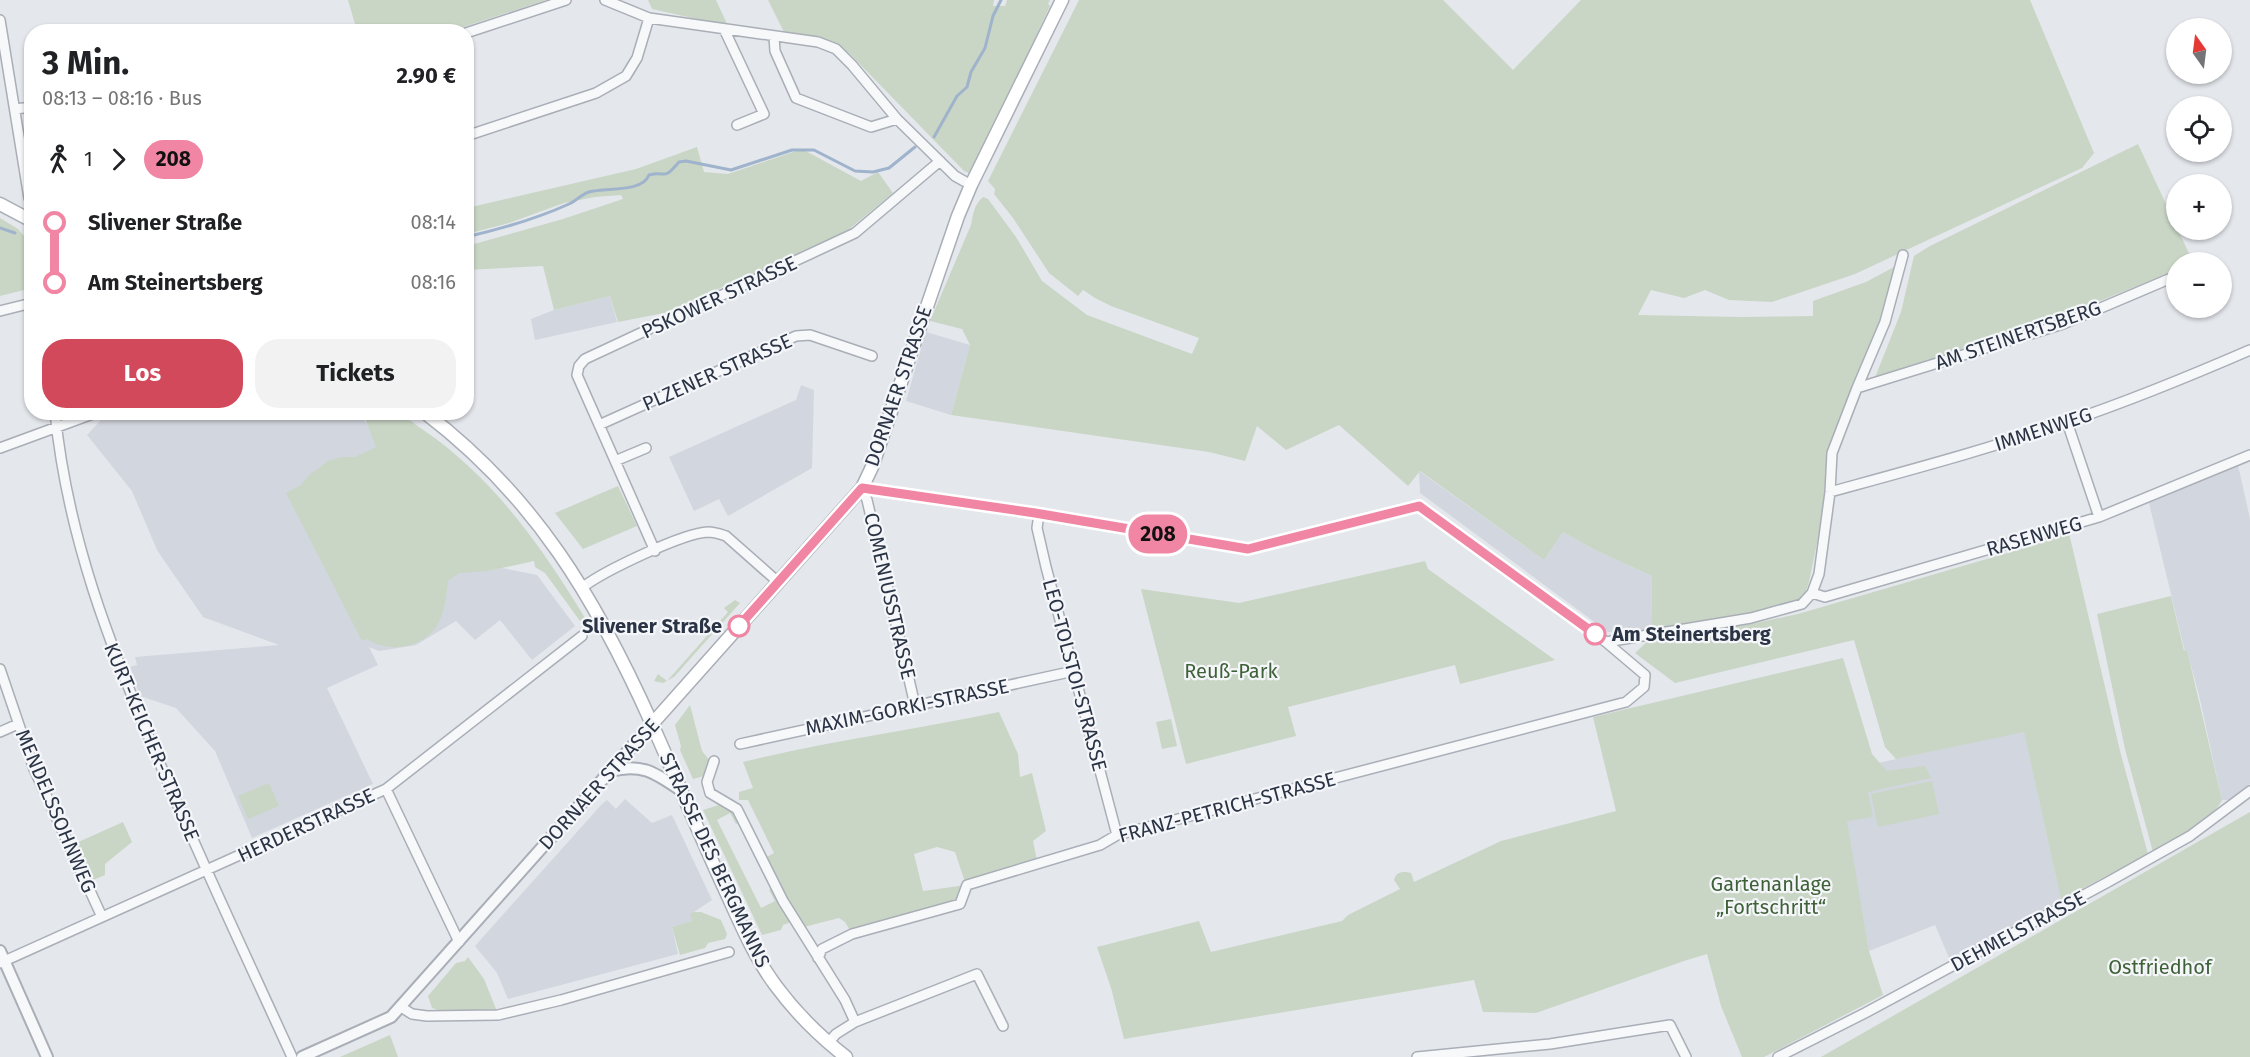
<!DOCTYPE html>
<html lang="de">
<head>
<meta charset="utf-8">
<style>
	:root { --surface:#fff; --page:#f2f2f2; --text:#202124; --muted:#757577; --accent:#d1495b }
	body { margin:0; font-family:"Fira Sans",sans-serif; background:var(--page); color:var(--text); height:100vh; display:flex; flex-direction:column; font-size:22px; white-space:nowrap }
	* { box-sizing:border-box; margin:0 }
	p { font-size:20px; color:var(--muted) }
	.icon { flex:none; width:33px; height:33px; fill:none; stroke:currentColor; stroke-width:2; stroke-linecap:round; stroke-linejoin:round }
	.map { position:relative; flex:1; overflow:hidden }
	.panel { position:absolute; left:24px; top:24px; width:450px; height:396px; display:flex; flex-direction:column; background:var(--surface); border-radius:24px; box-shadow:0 2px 4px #0004 }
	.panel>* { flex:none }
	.badge { padding:0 12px; border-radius:20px; font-size:21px; line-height:39px }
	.needle { width:39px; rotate:346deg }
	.tools { position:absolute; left:2166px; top:18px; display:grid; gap:12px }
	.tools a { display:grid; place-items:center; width:66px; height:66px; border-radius:50%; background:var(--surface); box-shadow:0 2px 4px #0004; font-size:30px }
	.map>.badge { position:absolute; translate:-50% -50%; box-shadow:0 0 0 3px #fff }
	.legs { display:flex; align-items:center; gap:9px; height:66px; padding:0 18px; font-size:20px }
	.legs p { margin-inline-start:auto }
	.overview { display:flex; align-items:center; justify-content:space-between; height:102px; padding:0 18px }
	h1 { font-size:33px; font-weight:700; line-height:45px }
	.action { display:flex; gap:12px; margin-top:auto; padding:12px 18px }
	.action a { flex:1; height:69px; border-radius:24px; background:var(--accent); color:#fff; font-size:24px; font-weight:700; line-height:69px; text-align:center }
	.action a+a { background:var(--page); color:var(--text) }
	ul { padding:0 18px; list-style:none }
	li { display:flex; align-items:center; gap:21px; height:60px; font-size:22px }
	li i { display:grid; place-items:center; width:9px; height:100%; margin:0 8px; background:currentColor }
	li i::after { content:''; width:15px; height:15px; margin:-8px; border:4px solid; border-radius:50%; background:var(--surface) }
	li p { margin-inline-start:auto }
	li:first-child i { background:linear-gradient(#0000 50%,currentColor 0) }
	li:last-child i { background:linear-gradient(currentColor 50%,#0000 0) }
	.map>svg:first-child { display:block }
	.built { fill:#d2d6de }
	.green { fill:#c9d6c5; fill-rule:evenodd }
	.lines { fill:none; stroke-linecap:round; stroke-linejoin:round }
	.stream { stroke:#9fb4cc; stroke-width:3 }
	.minor-casing { stroke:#a9aeb7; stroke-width:12 }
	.tertiary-casing { stroke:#a9aeb7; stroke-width:14 }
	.secondary-casing { stroke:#a9aeb7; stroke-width:15 }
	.minor { stroke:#f7f8fa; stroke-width:9 }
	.tertiary { stroke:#f7f8fa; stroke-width:10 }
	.secondary { stroke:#fff; stroke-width:12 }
	.line-1-casing { stroke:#fff; stroke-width:14 }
	.line-1 { stroke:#f086a3; stroke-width:9 }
	.stop-1-dot { fill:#fff; stroke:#f086a3; stroke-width:3 }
	.labels { text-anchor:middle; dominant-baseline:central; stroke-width:4.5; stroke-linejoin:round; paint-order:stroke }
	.street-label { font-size:20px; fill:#2b3445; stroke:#f4f6f9 }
	.stop-label { font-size:20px; font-weight:bold; fill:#2b3445; stroke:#f4f6f9; text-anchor:end }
	.park-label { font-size:20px; fill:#3f6138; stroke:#f4f6f9 }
</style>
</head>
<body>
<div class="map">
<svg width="2250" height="1057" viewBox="0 0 2250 1057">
	<rect width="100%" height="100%" fill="#e4e7ec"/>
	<path class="built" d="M610,296l7,26 -82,18 -4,-21 23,-9z
		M926,332l44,13 -19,70 -45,-14z
		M801,385l13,5 -2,78 -84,48 -9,-17 -25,12 -25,-54 127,-57z
		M121,413h105l4,7 18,-7h110l130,158 14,-3 35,7 38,51 -43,34 -32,-40 -25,20 -19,-19 -40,24 -37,6 -10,-4 9,18 -51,23 46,96 -121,54 -37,-87 -39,-43 -36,-12 -10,-29 7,-2 -2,-8 144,-12 -76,-28 -46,-67 -25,-59 -45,-56 14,-15z
		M2238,465l12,54v265l-21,16h-7l-23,-105 -12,-44 -2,1 -36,-149z
		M1419,471l125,89 19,-28 32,18 57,26 -1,56h-43l-188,-139z
		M2024,731l37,169 -111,60 -15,-35 -66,26 -32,-179z
		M625,799l27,24 20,-8 40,85 -21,14 2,7 -21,6 6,27 -170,45 -11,-26 -22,-27 127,-142 5,-4 9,9z"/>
	<path class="green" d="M348,0h198l-95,31h-94z
		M648,0h68l12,26 -76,-17z
		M768,0h226l-1,6h12l2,-6h43l-2,4 2,2 -79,168 -7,-3 -115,-118 -38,-17 -27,-4z
		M1079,0h364l70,70 68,-70h449l64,153 -12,15 -227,106 -83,28 -43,-2 -24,-10 -21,8 -33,-8 -13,25 102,2 73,-1v-15l53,-19 30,-16 -13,51 -43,103 -14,45 -3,49 -14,68 -5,14 -8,9 -45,11 -100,16 1,-56 -57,-26 -32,-18 -19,28 -124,-89 -12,15 -69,-61 -53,25 -29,-24 -12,35 -36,-9 -258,-37 19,-70 -8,-16 -32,-8 41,-96c2,-11 3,-20 12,-28l5,2 28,38 26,44 45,34 105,39 7,-16 -88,-32 -16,-8 -12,-8 -5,6 -29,-23 -36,-55 -19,-24 1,-5 -7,-8z
		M2138,144l55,118h-17v8l-113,46 -189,64 27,-68 13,-56 16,-10z
		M697,147l7,25 24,2 74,-25 59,32 17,-9 15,21 -45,37 -27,13 -157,70 -46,9 -8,-26 -56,14 -11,-44 -76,4v-24l96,-27 60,-20 -2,-4 -26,2 -31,6 -55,20 -42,11v-26l169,-39z
		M0,218l18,11 7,8 7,51 -32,8z
		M363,413c10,-1 22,-3 32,-1 9,2 19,12 27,17 70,47 120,118 163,189l-5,3 -35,-48 -10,-6 -1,-6 -46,10 -29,2 -11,8c-2,16 -3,32 -12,46 -15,22 -48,26 -69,12l-5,2 -76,-148 15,-8 7,-9 20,-15 14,-4h13l21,-10z
		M618,486l19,40 -54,23 -28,-36z
		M2069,533l51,218 28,103 -87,46 -37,-168 -128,27 -11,-12 -31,-107 -179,43 -40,-30 16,-15 100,-14 47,-10 237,-69z
		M1425,561l3,8 127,91 -95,24 -5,-19 -167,42 8,29 -110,28 -45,-175 98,14z
		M2171,596l13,55 3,-1 35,150c-11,23 -47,40 -69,52l-28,-103 -28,-135z
		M735,600l5,3 -66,74 -11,6 -9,-2 4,-7 9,7 61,-69 -4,-4z
		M1843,658l29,96 15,17 38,-5 6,12 -63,14 5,25 -26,4 22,130 14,44 -119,62h-22l-21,-51 -14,-52 -23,7 -148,52 -53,-1 -9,-32 -350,59 -13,-51 -14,-41 102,-26 12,31 131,-31 6,-6 52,-26 -6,-9c2,-9 10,-9 17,-7l3,9 87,-41 115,-30 -23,-94z
		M690,705l12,46 8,10 -2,14 -15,4 -13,-29 1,-4 -6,-21z
		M999,712l19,42 2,23 12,-4 14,58 -13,10 5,24 -71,20 -7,19 -108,30 -7,-12 -6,-4 -39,10 -35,-70 9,-5 -26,-53h-9v-8l14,-4 -10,-26c84,-21 171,-32 256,-50zM937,847l18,5 11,33 -43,6 -9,-37z
		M1171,719l6,27 -15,3 -6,-27z
		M1932,781l7,33 -61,13 -7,-33z
		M269,783l10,23 -31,13 -10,-23z
		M725,803l18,18 -7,3 -6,-11 -13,7 44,88 14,-7 -6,-11 4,-2 18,34 -8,3 -2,5 -19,5 -59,-125z
		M2250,812v245h-429z
		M123,822l9,20 -27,22v11l-14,6 -17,-37z
		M694,912h7l20,8 6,14 -2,5 -17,4 -3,5 -25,7 -8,-28 20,-6 -2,-7z
		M468,957l16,22 12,30 -52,3 -12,-4 -4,-12 28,-33 9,-2z
		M390,1035l8,22h-58z"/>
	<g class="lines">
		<path class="stream" d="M934,137l23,-41 10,-9 4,-15 14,-24 8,-32 8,-16
			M0,228l15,5
			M466,237c35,-8 70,-18 103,-33 7,-3 13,-10 20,-12 17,-5 53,1 60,-17 18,-5 13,7 30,-13l7,-1 45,9 61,-20h22l41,21 18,1 16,-4 26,-21"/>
		<g class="minor-casing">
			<path id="minor" d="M605,0l44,18 169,24 18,7 16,16 45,54 58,57 16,9
				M0,20l29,178
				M724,29l40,85 -27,11
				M466,33l100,-33
				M774,37l1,14 21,47 75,29 26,-8
				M15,109l17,-2
				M466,136l130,-43 30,-17 11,-18 12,-40
				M0,311l32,-8
				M1857,388l206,-64 113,-48
				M55,412c12,124 55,234 103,347 42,100 89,199 134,298
				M2067,422l32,95
				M599,425l197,-89 14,-1 62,21
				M0,448l98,-36
				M615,461l31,-13
				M862,488l5,12 48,205
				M1830,492c80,-22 159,-43 237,-70 62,-21 123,-46 183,-72
				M1039,514l-2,14 9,39 71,268
				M655,551l-78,-176 2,-9 6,-7 270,-126 85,-72
				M583,587c21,-16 100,-54 125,-55 7,0 12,2 18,4l52,46
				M1812,593l13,4 274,-80 151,-62
				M1606,642l145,-24 51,-14 10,-11 7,-19 11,-82 2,-39 25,-65 28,-66 18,-67
				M0,669l34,100 68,148
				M0,732l18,-8
				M740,744l334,-73
				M714,761l-7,21 3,11 27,16 46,92 62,99 10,22
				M386,789l73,153
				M818,958l4,-9 30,-15 108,-30 7,-19 133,-40 17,-10 509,-133 18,-15 1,-12 -39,-33 -187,-136 -171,43 -213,-36 -173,-25
				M0,963l386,-174 196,-153
				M401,1007l11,7 15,2 71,-1 63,-15 168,-48
				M828,1043l8,-9 19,-12 122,-48 26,52
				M1417,1057l133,-13 120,-19 16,32
				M1778,1057l87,-44 243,-131 82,-46 60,-45"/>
		</g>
		<g class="tertiary-casing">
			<path id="tertiary" d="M610,771c31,-8 44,1 69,18
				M0,951l47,106
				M302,1057l89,-40 261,-293"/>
		</g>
		<g class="secondary-casing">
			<path id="secondary" d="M0,204l32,17
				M424,412c111,84 172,187 228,312 25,56 49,114 75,170 14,31 28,64 49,92 20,27 43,50 70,71
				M652,724l210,-236 10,-21 86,-251 13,-31 91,-185"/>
		</g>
		<use href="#minor" class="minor"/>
		<use href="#tertiary" class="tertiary"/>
		<use href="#secondary" class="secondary"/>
	</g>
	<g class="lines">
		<g class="line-1-casing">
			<path id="line-1" d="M739,626l123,-138 173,25 213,36 171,-43 176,128"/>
		</g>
		<use href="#line-1" class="line-1"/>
	</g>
	<g class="stop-1-dot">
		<circle cx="739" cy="626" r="10"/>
		<circle cx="1595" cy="634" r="10"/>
	</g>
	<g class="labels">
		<g class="street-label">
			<text transform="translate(719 297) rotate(-25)">PSKOWER STRASSE</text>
			<text transform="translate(2018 335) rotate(-19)">AM STEINERTSBERG</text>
			<text transform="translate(717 372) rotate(-24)">PLZENER STRASSE</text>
			<text transform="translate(898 386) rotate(-71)">DORNAER STRASSE</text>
			<text transform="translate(2043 429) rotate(-18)">IMMENWEG</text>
			<text transform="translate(2034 536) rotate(-16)">RASENWEG</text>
			<text transform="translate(890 596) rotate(77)">COMENIUSSTRASSE</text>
			<text transform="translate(1075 675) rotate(75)">LEO-TOLSTOI-STRASSE</text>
			<text transform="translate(907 707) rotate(-12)">MAXIM-GORKI-STRASSE</text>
			<text transform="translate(152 742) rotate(67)">KURT-KEICHER-STRASSE</text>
			<text transform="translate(599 784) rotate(-48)">DORNAER STRASSE</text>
			<text transform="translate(1227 807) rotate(-15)">FRANZ-PETRICH-STRASSE</text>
			<text transform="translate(56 811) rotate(67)">MENDELSSOHNWEG</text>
			<text transform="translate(306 825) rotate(-25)">HERDERSTRASSE</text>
			<text transform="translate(715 860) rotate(65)">STRASSE DES BERGMANNS</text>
			<text transform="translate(2018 931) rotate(-28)">DEHMELSTRASSE</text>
		</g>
		<g class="stop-label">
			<text x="722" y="626">Slivener Straße</text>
			<text x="1612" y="634" text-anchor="start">Am Steinertsberg</text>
		</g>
		<g class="park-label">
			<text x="1231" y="671">Reuß-Park</text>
			<text x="1771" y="884">Gartenanlage<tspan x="1771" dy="23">„Fortschritt“</tspan></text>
			<text x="2160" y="967">Ostfriedhof</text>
		</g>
	</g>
</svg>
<div class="tools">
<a><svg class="needle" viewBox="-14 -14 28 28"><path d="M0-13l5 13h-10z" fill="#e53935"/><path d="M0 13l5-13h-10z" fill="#757577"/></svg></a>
<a><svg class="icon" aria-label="locate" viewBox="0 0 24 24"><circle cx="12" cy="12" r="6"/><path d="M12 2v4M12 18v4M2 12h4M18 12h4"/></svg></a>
<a>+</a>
<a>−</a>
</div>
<b class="badge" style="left:1158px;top:534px;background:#f086a3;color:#111">208</b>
<section class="panel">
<div class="overview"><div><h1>3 Min.</h1><p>08:13 – 08:16 · Bus</p></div><b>2.90 €</b></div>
<div class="legs"><svg class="icon" aria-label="walk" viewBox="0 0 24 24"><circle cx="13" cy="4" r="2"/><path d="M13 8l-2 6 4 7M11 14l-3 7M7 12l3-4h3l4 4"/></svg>1<svg class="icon" aria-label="forward" viewBox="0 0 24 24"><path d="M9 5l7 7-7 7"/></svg><b class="badge" style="background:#f086a3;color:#111">208</b></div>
<ul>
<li><i style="color:#f086a3"></i><b>Slivener Straße</b><p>08:14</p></li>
<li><i style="color:#f086a3"></i><b>Am Steinertsberg</b><p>08:16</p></li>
</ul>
<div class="action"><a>Los</a><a>Tickets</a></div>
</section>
</div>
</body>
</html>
